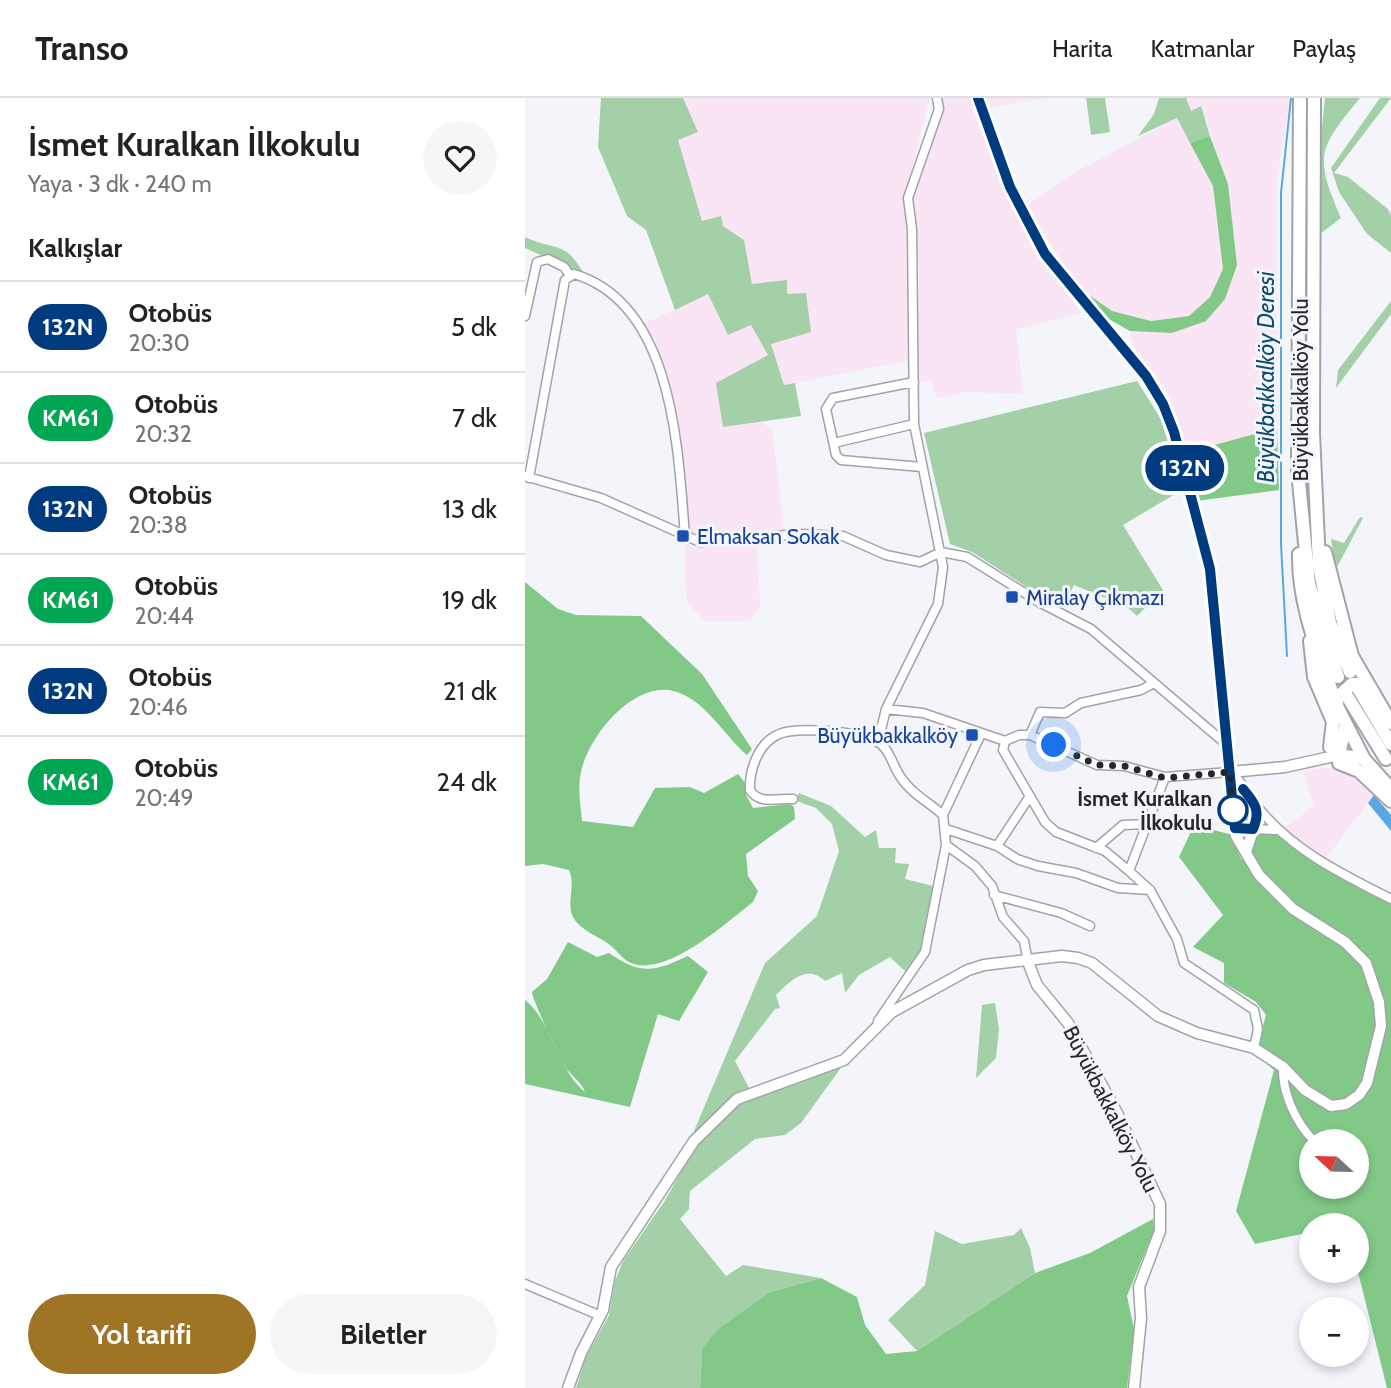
<!DOCTYPE html>
<html lang="tr">
<head>
<meta charset="utf-8">
<style>
	:root { --surface:#fff; --page:#f6f6f6; --text:#222; --muted:#767676; --line:#e0e0e0; --accent:#a07425 }
	body { margin:0; font-family:Cabin,sans-serif; background:var(--page); color:var(--text); height:100vh; display:flex; flex-direction:column; font-size:26px; white-space:nowrap }
	* { box-sizing:border-box; margin:0 }
	p { font-size:23px; color:var(--muted) }
	.icon { flex:none; width:38px; height:38px; fill:none; stroke:currentColor; stroke-width:2; stroke-linecap:round; stroke-linejoin:round }
	.map { position:relative; flex:1; overflow:hidden }
	.details { display:flex; flex-direction:column; background:var(--surface); width:525px }
	.details>* { flex:none }
	.badge { padding:0 14px; border-radius:23px; font-size:24px; line-height:46px }
	.needle { width:46px; rotate:292deg }
	.tools { position:absolute; left:774px; top:1031px; display:grid; gap:14px }
	.tools a { display:grid; place-items:center; width:70px; height:70px; border-radius:50%; background:var(--surface); box-shadow:0 4px 10px #0003; font-size:35px }
	.you { position:absolute; width:35px; height:35px; margin:-18px; border:5px solid #fff; border-radius:50%; background:#1a73e8; box-shadow:0 0 0 10px #1a73e833 }
	.map>.badge { position:absolute; translate:-50% -50%; box-shadow:0 0 0 4px #fff }
	h2 { padding:0 28px; font-size:26px; line-height:63px }
	.round { display:grid; place-items:center; flex:none; width:74px; height:74px; border-radius:37px; background:var(--page) }
	.summary { display:flex; align-items:center; justify-content:space-between; height:119px; padding:0 28px }
	h1 { font-size:33px; font-weight:800; line-height:52px }
	.action { display:flex; gap:14px; margin-top:auto; padding:14px 28px }
	.action a { flex:1; height:80px; border-radius:42px; background:var(--accent); color:#fff; font-size:28px; font-weight:800; line-height:80px; text-align:center }
	.action a+a { background:var(--page); color:var(--text) }
	ul { padding:0; list-style:none }
	li { display:flex; align-items:center; gap:21px; height:91px; padding:0 28px; border-top:2px solid var(--line) }
	li div { flex:1 }
	li b { display:block; font-size:26px }
	li em { font-style:normal }
	li .badge { min-width:77px; font-weight:700; text-align:center }
	header { display:flex; align-items:center; gap:42px; box-sizing:border-box; height:98px; padding:0 35px; background:var(--surface); border-bottom:2px solid var(--line) }
	header strong { font-size:33px }
	nav { display:flex; gap:38px; margin-inline-start:auto; font-size:24px }
	main { display:flex; flex:1; min-height:0 }
	.map>svg:first-child { display:block }
	.industrial { fill:#f9e5f4 }
	.green { fill:#a4d0a7 }
	.forest { fill:#82c988; fill-rule:evenodd }
	.water { fill:#57a8e2 }
	.lines { fill:none; stroke-linecap:round; stroke-linejoin:round }
	.stream { stroke:#57a8e2; stroke-width:2 }
	.minor-casing { stroke:#a2a3a8; stroke-width:11 }
	.major-casing { stroke:#a2a3a8; stroke-width:13 }
	.highway-casing { stroke:#a2a3a8; stroke-width:16 }
	.minor { stroke:#fff; stroke-width:8 }
	.major { stroke:#fff; stroke-width:10 }
	.highway { stroke:#fff; stroke-width:12 }
	.line-casing { stroke:#fff; stroke-width:16 }
	.line { stroke:#003b80; stroke-width:10 }
	.walk { stroke:#272729; stroke-width:7; stroke-dasharray:0 12.6 }
	.transit-dot { fill:#1a4fb4; stroke:#f4f5fa; stroke-width:2.5 }
	.stop-dot { fill:#fff; stroke:#003b80; stroke-width:3.5 }
	.labels { text-anchor:middle; dominant-baseline:central; stroke-width:6; stroke-linejoin:round; paint-order:stroke }
	.street-label { font-size:21px; fill:#272729; stroke:#f4f5fa }
	.transit-label { font-size:21px; fill:#164399; stroke:#f4f5fa; text-anchor:start }
	.stop-label { font-size:21px; font-weight:bold; fill:#272729; stroke:#f4f5fa; text-anchor:end }
	.water-label { font-size:23px; font-style:italic; fill:#0d4c72; stroke:#f4f5fa }
</style>
</head>
<body>
<header>
<strong>Transo</strong>
<nav><a>Harita</a><a>Katmanlar</a><a>Paylaş</a></nav>
</header>
<main>
<section class="details">
<div class="summary"><div><h1>İsmet Kuralkan İlkokulu</h1><p>Yaya · 3 dk · 240 m</p></div><a class="round"><svg class="icon" aria-label="heart" viewBox="0 0 24 24"><path d="M12 20l-8-8c-3-5 5-10 8-4 3-6 11-1 8 4z"/></svg></a></div>
<h2>Kalkışlar</h2>
<ul>
<li><span class="badge" style="background:#003b80;color:#fff">132N</span><div><b>Otobüs</b><p>20:30</p></div><em>5 dk</em></li>
<li><span class="badge" style="background:#00a651;color:#fff">KM61</span><div><b>Otobüs</b><p>20:32</p></div><em>7 dk</em></li>
<li><span class="badge" style="background:#003b80;color:#fff">132N</span><div><b>Otobüs</b><p>20:38</p></div><em>13 dk</em></li>
<li><span class="badge" style="background:#00a651;color:#fff">KM61</span><div><b>Otobüs</b><p>20:44</p></div><em>19 dk</em></li>
<li><span class="badge" style="background:#003b80;color:#fff">132N</span><div><b>Otobüs</b><p>20:46</p></div><em>21 dk</em></li>
<li><span class="badge" style="background:#00a651;color:#fff">KM61</span><div><b>Otobüs</b><p>20:49</p></div><em>24 dk</em></li>
</ul>
<div class="action"><a>Yol tarifi</a><a>Biletler</a></div>
</section>
<div class="map">
<svg width="866" height="1290" viewBox="0 0 866 1290">
	<rect width="100%" height="100%" fill="#f4f5fa"/>
	<path class="industrial" d="M158,0h247l-25,98 6,164 -127,25 -14,-41 17,-50v-14l-35,4 -8,-44 -21,-14 -21,-4 -24,-82 20,-8z
		M418,0h30l27,75 39,84 42,56 -65,16 7,65 -57,-2 -30,6 -3,-17h-15l1,-107 -6,-79 11,-42 19,-39z
		M460,0h62l-61,10z
		M661,0h104l-13,82v248l-92,25 -17,-59 -35,-49 -3,-14 42,2 53,-35 3,-114 -27,-78 -10,5z
		M652,20l36,68 10,83 -13,28 -21,19 -38,5 -39,-10 -33,-23 -53,-82 48,-33z
		M183,196l20,41 23,-10 17,30 -45,72 39,-5 10,8 13,107 -28,4 3,65 -10,15h-45l-18,-18 -6,-171 -25,-92 -13,-16z
		M816,668l36,25 -51,67 -43,-29 31,-23 -11,-35z"/>
	<path class="green" d="M76,0h82l15,34 -20,8 24,81 19,-5 2,10 21,14 8,44 35,-4v14l19,-1 5,39 -40,12 13,41 11,-2 6,33 -78,11 -7,-44 52,-28 -17,-30 -23,10 -20,-41 -33,16 -29,-80 -19,-14 -29,-69z
		M561,0h19l5,34 -19,3z
		M634,0h27l5,13 10,-5 9,30 -20,7 -13,-25 -39,18 16,-22z
		M800,0h35c-42,51 -46,58 -19,120l-21,16 -2,-70z
		M855,0h11l-57,75 14,4 40,32 3,6v38l-24,-19 -28,-42 -8,-24z
		M0,139c32,15 39,2 59,37l-59,-26z
		M866,203v13l-55,74 2,-18z
		M612,283l24,38 21,71 -59,35 40,65 -26,26 -10,-9 -53,-22 -5,10 -41,-7 -56,-36 -22,-8 -26,-111z
		M835,419l3,1 -27,51 -5,-30 13,4z
		M709,685l18,26 -1,12h-10l-5,-4z
		M274,695l32,13 34,31 11,-7 3,18h17l-1,15 14,1 -4,15 28,7 -12,64 -14,23 -17,-16 -31,18 -14,18 -3,-20 -17,8c-18,-18 -36,1 -49,14l4,13 -5,1 -40,52 14,27 -13,5 -39,40 -3,-2 71,-168 52,-47 22,-65 -7,-27 -16,-16 -22,-8z
		M470,905l4,26 -3,29 -20,20 6,-73z
		M318,967l-42,58 -16,12 -30,4 -65,52 -1,18 -9,10 46,57 17,-11 78,13 -51,14 -68,57 -2,39h-124l10,-31 23,-42 6,-34 8,-20 41,-59 33,-58 41,-40 68,-29z
		M496,1130l9,20 5,25 -118,78 -29,-31 37,-35 10,-54 27,13 52,-9z"/>
	<path class="forest" d="M685,38l18,48 9,81 -12,34 -19,22 -34,12 -42,-2 -25,-14 -26,-29 33,23 39,10 38,-5 21,-19 13,-28 -10,-83 -23,-43z
		M752,330l2,62 -83,11 -11,-48z
		M0,484l33,27 18,6 65,1 61,58 50,75 -5,6c-25,-21 -43,-59 -78,-65 -40,-5 -85,51 -89,88 -2,14 1,30 2,43l51,6 22,-39 35,-1 14,6 34,-19 8,10v11l7,13 37,-4 4,3 1,12 -49,35 2,22 10,15 -5,11c-26,20 -91,80 -126,59 -7,-5 -12,-13 -20,-18 -11,-8 -27,-13 -34,-26 -7,-13 3,-32 -4,-47l-26,-6 -18,2z
		M669,727l35,9 13,26 9,-3 -2,-14 7,-14 24,7 47,31 64,32v489h-4l-31,-124v-39h-45v7l-56,12 -19,-33 38,-141 -19,-16 11,-39 -10,-13 -32,-19v-20l-31,-16 30,-32 -44,-58zM786,1043h45v45h-45z
		M43,844l29,15 12,-4c31,22 45,19 79,3l20,16 -29,49 -21,-7 -28,93 -105,-23v-84c27,21 31,68 60,92 -3,-10 -14,-16 -20,-25 -5,-9 -34,-70 -33,-75l15,-13z
		M628,1121l1,11 -27,66 7,33 -7,59h-427l2,-39 15,-19 53,-38 51,-14 36,19 8,28 21,29 31,-3 118,-78 55,-20z"/>
	<path class="water" d="M849,697l17,20v16l-23,-28z"/>
	<g class="lines">
		<path class="stream" d="M762,558l-6,-112v-351l10,-95"/>
		<g class="minor-casing">
			<path id="minor" d="M0,218l12,-54 11,-3 16,8 5,7
				M389,284l-81,16 -7,11 10,46 5,5 81,7
				M309,345l80,-19
				M0,378l76,22 99,44 99,-8 44,2 43,19 34,7 21,-10 26,5 72,45 52,27 135,115
				M4,380l36,-198 9,-6c100,30 104,176 111,262
				M361,611l37,4 82,28 14,-6h11l67,30 27,1 41,11 65,-5
				M505,637l10,-23 25,1 16,-10 60,-13 13,-7
				M480,643l-2,9 42,72 11,10 49,19 24,20 21,19 27,49 7,24 70,47 4,19 -4,19
				M353,644l8,-33 52,-105 5,-37 -29,-143 -2,-195 -4,-31 31,-89 -2,-11
				M268,701c-15,-1 -34,6 -43,-9 -1,-19 8,-46 27,-55 17,-9 82,-4 99,6 12,6 15,19 21,30 11,21 29,29 46,44l3,30 29,21 17,20 11,31 21,24 4,21
				M731,707c35,45 86,69 135,94
				M418,717l38,-81
				M421,731l51,17 33,-50
				M728,731l22,1
				M472,748l20,13 21,7 38,7 42,15 32,2
				M571,750l27,-23 23,-1
				M604,773l36,-94
				M469,797l67,18 29,13
				M353,923l47,-69 21,-107
				M758,969c-1,26 13,56 31,74
				M0,1186l76,32"/>
		</g>
		<g class="major-casing">
			<path id="major" d="M705,674l55,-5 54,-12
				M706,674l25,33v16l-10,31
				M503,864l9,23 31,38 49,90 43,91v27l-21,56 2,31 -7,70
				M43,1290l13,-35 22,-43 8,-43 83,-126 43,-42 107,-39 48,-48 76,-42 16,-5 78,-9 16,2 14,5 66,53 39,17 57,15 29,19 22,23 26,16 15,-2 13,-9 8,-12 14,-57 -2,-24 -13,-39 -21,-21 -52,-33 -34,-34 -23,-39 -26,-267 -41,-151 -23,-42 -101,-122 -35,-67 -32,-89"/>
		</g>
		<g class="highway-casing">
			<path id="highway" d="M775,0l-2,374 11,112 29,93
				M789,0l-1,335 6,132 11,58 20,49
				M800,454l27,104 39,67
				M774,456c-1,53 21,102 38,152
				M785,543l4,36 19,45 -3,25
				M834,592l32,54
				M846,595l-11,-9h-8l-15,14v8l27,53 27,30
				M822,598l39,63
				M820,629l-6,28 25,4
				M814,665l20,8 32,30"/>
		</g>
		<use href="#minor" class="minor"/>
		<use href="#major" class="major"/>
		<use href="#highway" class="highway"/>
	</g>
	<g class="lines">
		<g class="line-casing">
			<path id="line" d="M453,0l32,89 35,67 101,122 17,28 11,28 36,137 25,259 18,1c8,-18 2,-26 -10,-40"/>
		</g>
		<use href="#line" class="line"/>
		<path class="walk" d="M529,647l43,20 27,1 41,12 65,-6 3,38"/>
	</g>
	<g class="transit-dot">
		<rect x="151" y="431" width="14" height="14" rx="3.5"/>
		<rect x="480" y="492" width="14" height="14" rx="3.5"/>
		<rect x="440" y="630" width="14" height="14" rx="3.5"/>
	</g>
	<circle class="stop-dot" cx="708" cy="712" r="14"/>
	<g class="labels">
		<g class="street-label">
			<text transform="translate(775 292) rotate(-90)">Büyükbakkalköy Yolu</text>
			<text transform="translate(586 1011) rotate(63)">Büyükbakkalköy Yolu</text>
		</g>
		<g class="transit-label">
			<text x="172" y="438">Elmaksan Sokak</text>
			<text x="501" y="499">Miralay Çıkmazı</text>
			<text x="433" y="637" text-anchor="end">Büyükbakkalköy</text>
		</g>
		<g class="stop-label">
			<text x="687" y="700">İsmet Kuralkan<tspan x="687" dy="24">İlkokulu</tspan></text>
		</g>
		<g class="water-label">
			<text transform="translate(741 279) rotate(-90)">Büyükbakkalköy Deresi</text>
		</g>
	</g>
</svg>
<div class="tools">
<a><svg class="needle" viewBox="-14 -14 28 28"><path d="M0-13l5 13h-10z" fill="#e53935"/><path d="M0 13l5-13h-10z" fill="#767676"/></svg></a>
<a>+</a>
<a>−</a>
</div>
<div class="you" style="left:529px;top:647px"></div>
<b class="badge" style="left:660px;top:370px;background:#003b80;color:#fff">132N</b>
</div>
</main>
</body>
</html>
